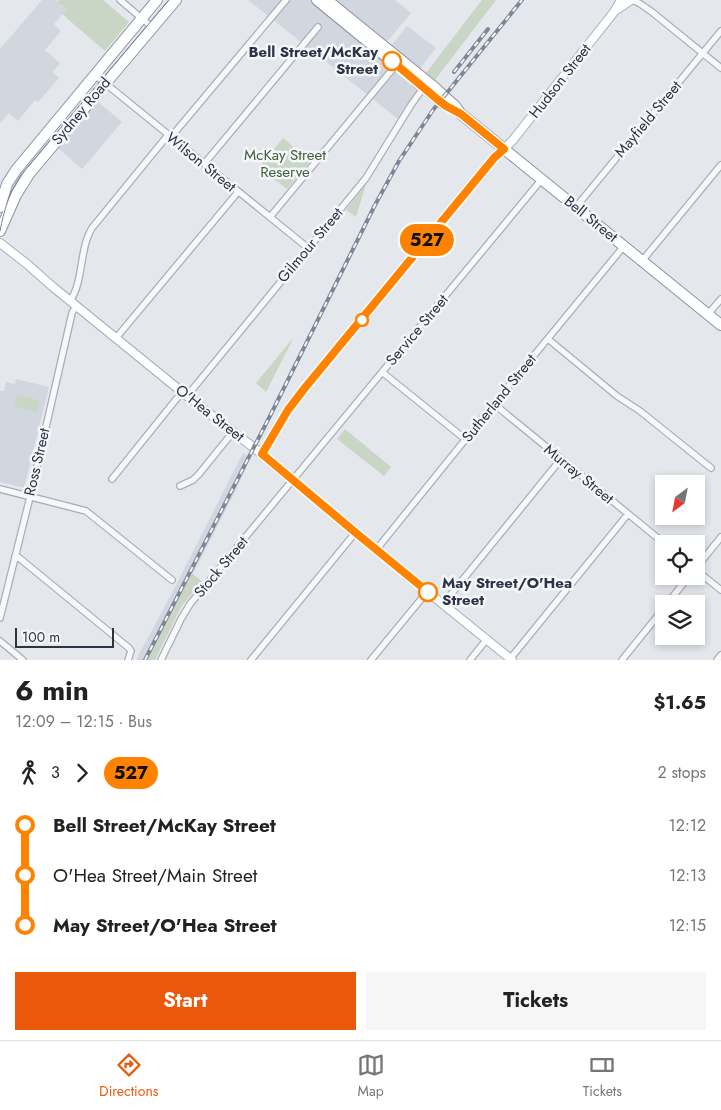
<!DOCTYPE html>
<html lang="en">
<head>
<meta charset="utf-8">
<style>
	:root { --surface:#fff; --page:#f6f6f6; --text:#222; --muted:#767676; --line:#e0e0e0; --accent:#ea580c }
	body { margin:0; font-family:Jost,sans-serif; background:var(--page); color:var(--text); height:100vh; display:flex; flex-direction:column; font-size:19px; white-space:nowrap }
	* { box-sizing:border-box; margin:0 }
	p { font-size:16px; color:var(--muted) }
	.icon { flex:none; width:28px; height:28px; fill:none; stroke:currentColor; stroke-width:2; stroke-linecap:round; stroke-linejoin:round }
	.map { position:relative; height:660px; overflow:hidden }
	.details { display:flex; flex-direction:column; background:var(--surface); flex:1 }
	.details>* { flex:none }
	.badge { padding:0 10px; border-radius:16px; font-size:18px; line-height:32px }
	.needle { width:32px; rotate:212deg }
	.controls { position:absolute; left:655px; top:475px; display:grid; gap:10px }
	.controls a { display:grid; place-items:center; width:50px; height:50px; border-radius:0px; background:var(--surface); box-shadow:0 2px 8px #0003; font-size:25px }
	.scale { position:absolute; left:15px; bottom:12px; width:99px; box-sizing:border-box; padding-left:5px; border:2px solid #2b3445; border-top:0; font-size:14px; line-height:18px; white-space:nowrap; color:#2b3445; -webkit-text-stroke:4px #f4f6f9; paint-order:stroke }
	.map>.badge { position:absolute; translate:-50% -50%; box-shadow:0 0 0 2px #fff }
	.legs { display:flex; align-items:center; gap:8px; height:55px; padding:0 15px; font-size:16px }
	.legs p { margin-inline-start:auto }
	.summary { display:flex; align-items:center; justify-content:space-between; height:85px; padding:0 15px }
	h1 { font-size:28px; font-weight:700; line-height:38px }
	.action { display:flex; gap:10px; margin-top:auto; padding:10px 15px }
	.action a { flex:1; height:58px; border-radius:0px; background:var(--accent); color:#fff; font-size:20px; font-weight:700; line-height:58px; text-align:center }
	.action a+a { background:var(--page); color:var(--text) }
	ul { padding:0 15px; list-style:none }
	li { display:flex; align-items:center; gap:18px; height:50px; font-size:19px }
	li i { display:grid; place-items:center; width:8px; height:100%; margin:0 6px; background:currentColor }
	li i::after { content:''; width:12px; height:12px; margin:-6px; border:4px solid; border-radius:50%; background:var(--surface) }
	li p { margin-inline-start:auto }
	li:first-child i { background:linear-gradient(#0000 50%,currentColor 0) }
	li:last-child i { background:linear-gradient(currentColor 50%,#0000 0) }
	.dock { display:flex; justify-content:space-around; align-items:center; height:70px; border-top:1px solid var(--line); background:var(--surface); font-size:14px; color:var(--muted) }
	.dock a { display:grid; justify-items:center; gap:2px }
	.dock .active { color:var(--accent) }
	.map>svg:first-child { display:block }
	.built { fill:#d2d6de }
	.green { fill:#c9d6c5 }
	.lines { fill:none; stroke-linecap:round; stroke-linejoin:round }
	.street-casing { stroke:#a9aeb7; stroke-width:8 }
	.secondary-casing { stroke:#a9aeb7; stroke-width:10 }
	.highway-casing { stroke:#8b94a3; stroke-width:12 }
	.street { stroke:#f7f8fa; stroke-width:5.5 }
	.secondary { stroke:#fff; stroke-width:8 }
	.highway { stroke:#fff; stroke-width:10 }
	.tram { stroke:#7d8696; stroke-width:1 }
	.rail-casing { stroke:#7d8696; stroke-width:4 }
	.rail { stroke:#f4f6f9; stroke-width:2; stroke-dasharray:5.5; stroke-linecap:butt }
	.line-1-casing { stroke:#fff; stroke-width:11 }
	.line-1 { stroke:#ff8200; stroke-width:8 }
	.stop-1-dot { fill:#fff; stroke:#ff8200; stroke-width:2.5 }
	.labels { text-anchor:middle; dominant-baseline:central; stroke-width:5; stroke-linejoin:round; paint-order:stroke }
	.stop-label { font-size:15px; font-weight:bold; fill:#2b3445; stroke:#f4f6f9; text-anchor:end }
	.street-label { font-size:15px; fill:#2b3445; stroke:#f4f6f9 }
	.park-label { font-size:15px; fill:#3f6138; stroke:#f4f6f9 }
</style>
</head>
<body>
<div class="map">
<svg width="721" height="660" viewBox="0 0 721 660">
	<rect width="100%" height="100%" fill="#e4e7ec"/>
	<path class="built" d="M42,0h14l11,9 -13,15 7,7 -16,19 15,13 -7,9 6,6 -20,23 -1,1 -3,-2 -17,21 -9,-8 -9,10v-74z
		M248,0h62l107,90 -19,29z
		M333,0h62l16,13 -25,30z
		M407,26l29,22 -16,21 -29,-23z
		M97,101l25,21 -40,47 -24,-21z
		M16,379l33,8 -25,101 -24,-6v-91h4l2,-9 9,2z
		M243,453l7,5 -15,34 -39,76 -48,92h-12l36,-67z"/>
	<path class="green" d="M59,0h44l26,22 -24,29 -43,-37 5,-5 -9,-7z
		M482,0h14l-61,80 -9,-7z
		M283,138l27,23 -23,28 -28,-22z
		M366,184l-10,33 -10,-7z
		M294,337l-28,55 -10,-9z
		M16,395l24,6 -3,11 -23,-6z
		M345,429l46,38 -7,9 -47,-37z
		M191,573l11,8 -21,26 -26,53h-9z"/>
	<g class="lines">
		<g class="street-casing">
			<path id="street" d="M120,0l32,27
				M632,0l7,3 13,9 69,56
				M95,75l213,173
				M171,137l115,-137
				M204,164l114,-137
				M576,207l145,-176
				M270,217l126,-152
				M642,261l79,-96
				M70,301c14,-20 9,-52 22,-73l76,-93
				M708,314l13,-15
				M116,338l122,-146
				M548,339l69,57 23,15 71,57
				M382,372l83,67
				M187,396l179,-218 45,-73 13,-18
				M494,404l171,140
				M262,454l30,-50 202,-246 10,-9
				M112,479l70,-87
				M180,486l13,-6 6,-6 34,-42
				M0,489l86,22 86,69
				M376,550l118,-146 130,-158
				M15,556l3,1 111,91 2,3 -3,9
				M696,568l25,-31
				M696,570l25,20
				M443,604l118,-145
				M667,604l22,-28
				M0,618l30,-121 42,-184 4,-7
				M0,641l23,19
				M510,659l118,-145
				M161,660l20,-41 9,-15 352,-425
				M251,660l104,-127
				M371,660l56,-68
				M470,660l17,-21
				M622,660l42,-52
				M717,660l4,-5"/>
		</g>
		<g class="secondary-casing">
			<path id="secondary" d="M618,9l13,-9
				M504,149l9,-9 101,-128 7,-12
				M0,243l27,21 26,23 134,109 46,36 20,15 123,103 136,110"/>
		</g>
		<g class="highway-casing">
			<path id="highway" d="M317,0l72,59
				M327,0l107,87 21,19 6,8 260,211
				M416,81l28,23
				M0,207l7,-23 9,-14 141,-170
				M0,231l16,-36 13,-21 147,-174"/>
		</g>
		<use href="#street" class="street"/>
		<use href="#secondary" class="secondary"/>
		<use href="#highway" class="highway"/>
		<path class="tram" d="M0,231c4,-21 9,-38 21,-56l148,-175"/>
		<g class="rail-casing">
			<path id="rail" d="M454,72l34,-43
				M145,660l128,-250 102,-205 24,-44 34,-51 89,-110"/>
		</g>
		<use href="#rail" class="rail"/>
	</g>
	<g class="lines">
		<g class="line-1-casing">
			<path id="line-1" d="M392,61l45,38 9,7 15,8 43,35 -10,9 -190,231 -16,21 -26,44 94,79 72,59"/>
		</g>
		<use href="#line-1" class="line-1"/>
	</g>
	<g class="stop-1-dot">
		<circle cx="392" cy="61" r="9"/>
		<circle cx="362" cy="320" r="6"/>
		<circle cx="428" cy="592" r="9"/>
	</g>
	<g class="labels">
		<g class="stop-label">
			<text x="378" y="52">Bell Street/McKay<tspan x="378" dy="17">Street</tspan></text>
			<text x="442" y="583" text-anchor="start">May Street/O'Hea<tspan x="442" dy="17">Street</tspan></text>
		</g>
		<g class="street-label">
			<text transform="translate(560 81) rotate(-52)">Hudson Street</text>
			<text transform="translate(81 111) rotate(-50)">Sydney Road</text>
			<text transform="translate(648 119) rotate(-50)">Mayfield Street</text>
			<text transform="translate(201 162) rotate(39)">Wilson Street</text>
			<text transform="translate(591 219) rotate(39)">Bell Street</text>
			<text transform="translate(310 245) rotate(-50)">Gilmour Street</text>
			<text transform="translate(417 330) rotate(-50)">Service Street</text>
			<text transform="translate(499 398) rotate(-51)">Sutherland Street</text>
			<text transform="translate(210 413) rotate(38)">O'Hea Street</text>
			<text transform="translate(37 462) rotate(-77)">Ross Street</text>
			<text transform="translate(579 474) rotate(39)">Murray Street</text>
			<text transform="translate(221 567) rotate(-50)">Stock Street</text>
		</g>
		<g class="park-label">
			<text x="285" y="155">McKay Street<tspan x="285" dy="17">Reserve</tspan></text>
		</g>
	</g>
</svg>
<div class="controls">
<a><svg class="needle" viewBox="-14 -14 28 28"><path d="M0-13l5 13h-10z" fill="#e53935"/><path d="M0 13l5-13h-10z" fill="#767676"/></svg></a>
<a><svg class="icon" aria-label="locate" viewBox="0 0 24 24"><circle cx="12" cy="12" r="6"/><path d="M12 2v4M12 18v4M2 12h4M18 12h4"/></svg></a>
<a><svg class="icon" aria-label="layers" viewBox="0 0 24 24"><path d="M12 4l9 5-9 5-9-5zM3 14l9 5 9-5"/></svg></a>
</div>
<div class="scale">100 m</div>
<b class="badge" style="left:427px;top:240px;background:#ff8200;color:#111">527</b>
</div>
<section class="details">
<div class="summary"><div><h1>6 min</h1><p>12:09 – 12:15 · Bus</p></div><b>$1.65</b></div>
<div class="legs"><svg class="icon" aria-label="walk" viewBox="0 0 24 24"><circle cx="13" cy="4" r="2"/><path d="M13 8l-2 6 4 7M11 14l-3 7M7 12l3-4h3l4 4"/></svg>3<svg class="icon" aria-label="forward" viewBox="0 0 24 24"><path d="M9 5l7 7-7 7"/></svg><b class="badge" style="background:#ff8200;color:#111">527</b><p>2 stops</p></div>
<ul>
<li><i style="color:#ff8200"></i><b>Bell Street/McKay Street</b><p>12:12</p></li>
<li><i style="color:#ff8200"></i><span>O'Hea Street/Main Street</span><p>12:13</p></li>
<li><i style="color:#ff8200"></i><b>May Street/O'Hea Street</b><p>12:15</p></li>
</ul>
<div class="action"><a>Start</a><a>Tickets</a></div>
</section>
<nav class="dock">
<a class="active"><svg class="icon" aria-label="directions" viewBox="0 0 24 24"><path d="M12 3l9 9-9 9-9-9zM9 14v-3h6M13 9l2 2-2 2"/></svg>Directions</a>
<a><svg class="icon" aria-label="map" viewBox="0 0 24 24"><path d="M3 6l6-2 6 2 6-2v14l-6 2-6-2-6 2zM9 4v14M15 6v14"/></svg>Map</a>
<a><svg class="icon" aria-label="tickets" viewBox="0 0 24 24"><path d="M3 7h18v10H3zM15 7v10"/></svg>Tickets</a>
</nav>
</body>
</html>
